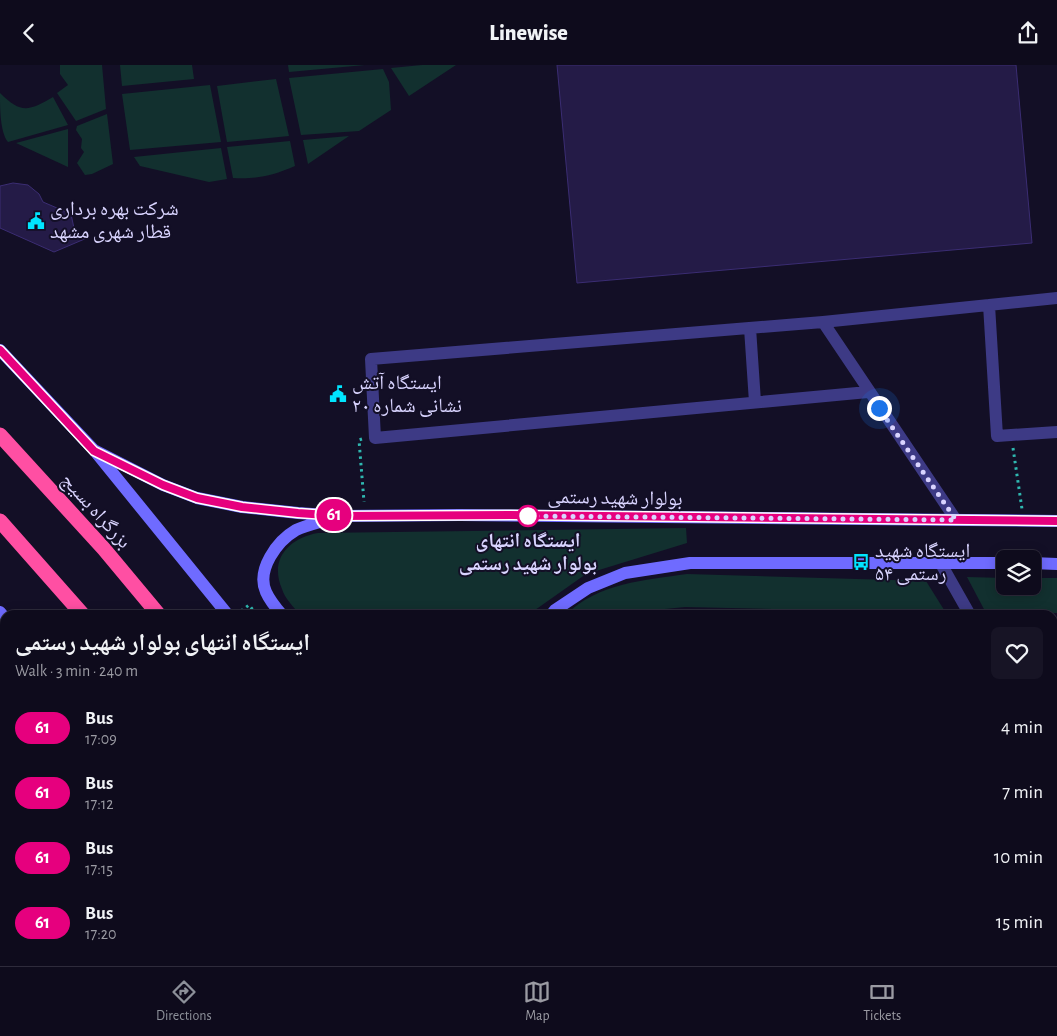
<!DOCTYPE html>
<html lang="en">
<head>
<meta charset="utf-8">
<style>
	:root { --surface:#0e0b1c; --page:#171425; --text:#f1f3f6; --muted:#9b9ba3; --line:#2e2b3b; --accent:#8c9099 }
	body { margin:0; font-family:"Alegreya Sans","Noto Naskh Arabic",sans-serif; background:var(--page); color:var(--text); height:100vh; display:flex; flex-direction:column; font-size:19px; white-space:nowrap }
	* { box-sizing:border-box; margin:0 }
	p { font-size:16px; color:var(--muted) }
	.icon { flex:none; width:28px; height:28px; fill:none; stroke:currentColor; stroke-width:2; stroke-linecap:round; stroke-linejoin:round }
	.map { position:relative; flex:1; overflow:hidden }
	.sheet { position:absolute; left:0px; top:545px; width:1058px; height:356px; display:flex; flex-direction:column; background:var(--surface); border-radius:15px 15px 0 0; box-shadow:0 2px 12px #0003,0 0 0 1px var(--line) }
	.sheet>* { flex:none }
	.badge { padding:0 10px; border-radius:16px; font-size:18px; line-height:32px }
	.buttons { position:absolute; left:996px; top:485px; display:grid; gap:10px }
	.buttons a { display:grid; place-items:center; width:45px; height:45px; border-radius:8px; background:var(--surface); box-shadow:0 2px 12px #0003,0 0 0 1px var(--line); font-size:25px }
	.you { position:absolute; width:25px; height:25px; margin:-12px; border:4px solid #fff; border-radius:50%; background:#1a73e8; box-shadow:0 0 0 8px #1a73e833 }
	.map>.badge { position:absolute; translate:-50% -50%; box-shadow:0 0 0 2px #fff }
	.round { display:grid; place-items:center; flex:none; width:52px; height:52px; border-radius:8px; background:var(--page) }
	.headline { display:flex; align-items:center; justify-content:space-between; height:85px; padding:0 15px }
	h1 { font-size:24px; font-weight:800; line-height:38px }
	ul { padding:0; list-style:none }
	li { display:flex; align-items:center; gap:15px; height:65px; padding:0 15px }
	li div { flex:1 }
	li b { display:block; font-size:19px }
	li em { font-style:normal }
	li .badge { min-width:55px; font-weight:700; text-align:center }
	header { display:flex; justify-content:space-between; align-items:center; height:65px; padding:0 15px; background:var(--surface); font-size:22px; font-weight:800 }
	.tabs { display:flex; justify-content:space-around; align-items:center; height:70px; border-top:1px solid var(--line); background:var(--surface); font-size:14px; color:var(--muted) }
	.tabs a { display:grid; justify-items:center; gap:2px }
	.tabs .on { color:var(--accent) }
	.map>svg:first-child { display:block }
	.green { fill:#12302f }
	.building { fill:#241b47; stroke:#3b2d73 }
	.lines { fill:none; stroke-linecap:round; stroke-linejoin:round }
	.path { stroke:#2fb8b0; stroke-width:3; stroke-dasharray:2.5 4; stroke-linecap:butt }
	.street { stroke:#3d3a85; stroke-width:12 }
	.secondary { stroke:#6f6bff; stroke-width:12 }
	.highway { stroke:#ff4fa3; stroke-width:15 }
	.line-casing { stroke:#fff; stroke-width:11 }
	.line { stroke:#e6007e; stroke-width:8 }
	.walk { stroke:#d9d4ff; stroke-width:5; stroke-dasharray:0 9 }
	.stop-dot { fill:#fff; stroke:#e6007e; stroke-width:2.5 }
	.labels { text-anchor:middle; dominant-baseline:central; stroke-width:4; stroke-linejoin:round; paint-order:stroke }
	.poi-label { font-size:20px; fill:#d9d4ff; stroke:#130f26; text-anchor:start }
	.street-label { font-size:20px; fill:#d9d4ff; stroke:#130f26 }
	.stop-label { font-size:20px; font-weight:bold; fill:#d9d4ff; stroke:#130f26 }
</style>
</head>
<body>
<header><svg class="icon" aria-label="back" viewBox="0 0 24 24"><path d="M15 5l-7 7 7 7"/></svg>Linewise<svg class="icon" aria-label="share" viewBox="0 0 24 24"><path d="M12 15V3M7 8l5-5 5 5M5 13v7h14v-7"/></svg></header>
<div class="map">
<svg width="1057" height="901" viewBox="0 0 1057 901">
	<rect width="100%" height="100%" fill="#130f26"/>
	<path class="green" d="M60,0h42l4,44 -30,12 -19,-28 11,-8 -8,-11z
		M120,0h72l2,14 -72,7z
		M288,0h77l-76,7z
		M422,0h34l-47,31 -18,-28z
		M383,4l6,13 2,28 -32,21 -58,4 -12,-57z
		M276,14l13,57 -62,6 -10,-56z
		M210,20l11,57 -91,8 -8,-56z
		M0,28c21,21 29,18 53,4l15,28 -60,17c-8,-10 -8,-34 -8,-49z
		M107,49l6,50 -21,10 -7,1 -8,-12 7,-11 -3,-4 1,-9 -6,-9 1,-4z
		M68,64v38l-52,-24z
		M349,71l-41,28 -5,-24z
		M290,76l5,25c-24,10 -36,13 -62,12l-6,-31z
		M221,83l6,31 -18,3 -69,-16 -6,-9z
		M686,463l1,15 -101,31 -58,41h-228c-6,-8 -15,-16 -18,-26 -13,-30 7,-51 36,-56z
		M687,509l239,7 20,32 -261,-6 -50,5 -9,3h-60c31,-32 80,-35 121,-41z
		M967,512l38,1v8h27l1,-8h24v35h-71z
		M0,568l5,6v47l-5,1z
		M540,896h82l4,5h-82z"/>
	<path class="building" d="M557,0h459l16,178 -455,40z
		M13,118l15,2 11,9 4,8 28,12 4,19 12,5 -33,14 -54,-24v-42z"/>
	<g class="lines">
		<path class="path" d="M362,374l-3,1 5,62
			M1013,383l9,61
			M241,546l8,-6 8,10
			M579,896h8
			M595,896l4,5
			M564,901l6,-5"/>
		<path class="street" d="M989,240l8,131 60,-4
			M823,257l133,198
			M750,263l5,74
			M868,327l-493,46 -4,-79 452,-37 234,-24
			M940,497l30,53
			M1052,632h5
			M1052,692l5,8
			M1052,744l5,-3
			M0,834l5,-2
			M1052,889l5,8
			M42,896l2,5
			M165,896l2,5
			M636,896l3,5
			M724,896l3,5
			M910,896l4,5"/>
		<path class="secondary" d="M0,285l94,100 134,165
			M94,385l69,35 34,13 45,9 56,6 42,3 120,-1 597,6
			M1032,498l25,1
			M0,547l5,6
			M282,550c-6,-7 -12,-14 -16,-23 -10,-22 11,-51 30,-62 11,-5 25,-8 37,-12
			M551,550l4,-5 33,-22 37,-15 65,-10h315
			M513,896l4,5"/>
		<path class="highway" d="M0,370l104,114 55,66
			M0,456l83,94
			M286,896l3,5
			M365,896l4,5
			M441,896l4,5"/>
	</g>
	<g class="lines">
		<g class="line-casing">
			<path id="line" d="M0,285l94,101 69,34 34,13 45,9 56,6 42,3 171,-1 546,6"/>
		</g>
		<use href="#line" class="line"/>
		<path class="walk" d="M528,451l428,4 -77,-112"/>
	</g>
	<defs>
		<g id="civic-bare" transform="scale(1.35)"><path d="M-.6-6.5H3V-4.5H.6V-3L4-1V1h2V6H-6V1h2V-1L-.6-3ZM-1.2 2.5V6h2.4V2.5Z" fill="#00e5ff" stroke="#130f26" stroke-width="2.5" paint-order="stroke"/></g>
		<g id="bus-bare" transform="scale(1.35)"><path d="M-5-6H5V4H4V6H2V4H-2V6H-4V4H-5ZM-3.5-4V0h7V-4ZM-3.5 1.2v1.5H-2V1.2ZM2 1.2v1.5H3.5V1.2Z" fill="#00e5ff" stroke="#130f26" stroke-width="2.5" paint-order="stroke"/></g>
	</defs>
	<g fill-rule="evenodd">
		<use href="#civic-bare" x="36" y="156"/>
		<use href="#civic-bare" x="338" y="329"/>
		<use href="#bus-bare" x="861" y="497"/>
	</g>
	<circle class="stop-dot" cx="528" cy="451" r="10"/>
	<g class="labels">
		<g class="poi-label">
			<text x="50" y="144">شرکت بهره برداری<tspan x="50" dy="23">قطار شهری مشهد</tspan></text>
			<text x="352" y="318">ایستگاه آتش<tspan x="352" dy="23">نشانی شماره ۲۰</tspan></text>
			<text x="875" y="486">ایستگاه شهید<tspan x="875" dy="23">رستمی ۵۴</tspan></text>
		</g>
		<g class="street-label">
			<text transform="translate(615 433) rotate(1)">بولوار شهید رستمی</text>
			<text transform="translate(96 446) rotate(48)">بزرگراه بسیج</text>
		</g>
		<g class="stop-label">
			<text x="528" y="476">ایستگاه انتهای<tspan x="528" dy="23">بولوار شهید رستمی</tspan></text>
		</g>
	</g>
</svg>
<div class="buttons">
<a><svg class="icon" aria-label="layers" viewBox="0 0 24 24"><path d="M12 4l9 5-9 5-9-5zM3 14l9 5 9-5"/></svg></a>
</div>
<div class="you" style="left:879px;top:343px"></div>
<b class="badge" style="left:334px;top:450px;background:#e6007e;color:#fff">61</b>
<section class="sheet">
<div class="headline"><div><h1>ایستگاه انتهای بولوار شهید رستمی</h1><p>Walk · 3 min · 240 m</p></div><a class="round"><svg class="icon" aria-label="heart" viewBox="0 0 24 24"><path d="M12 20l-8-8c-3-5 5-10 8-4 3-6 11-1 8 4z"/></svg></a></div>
<ul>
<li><span class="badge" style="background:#e6007e;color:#fff">61</span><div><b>Bus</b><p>17:09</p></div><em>4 min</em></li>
<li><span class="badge" style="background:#e6007e;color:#fff">61</span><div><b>Bus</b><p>17:12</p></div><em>7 min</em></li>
<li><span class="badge" style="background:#e6007e;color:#fff">61</span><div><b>Bus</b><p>17:15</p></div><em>10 min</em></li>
<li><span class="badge" style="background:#e6007e;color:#fff">61</span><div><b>Bus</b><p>17:20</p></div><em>15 min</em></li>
</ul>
</section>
</div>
<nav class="tabs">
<a class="on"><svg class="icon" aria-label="directions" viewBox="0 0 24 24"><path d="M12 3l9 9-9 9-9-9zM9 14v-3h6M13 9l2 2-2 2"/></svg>Directions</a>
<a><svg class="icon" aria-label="map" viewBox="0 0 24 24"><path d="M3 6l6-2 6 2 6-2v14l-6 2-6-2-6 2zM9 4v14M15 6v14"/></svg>Map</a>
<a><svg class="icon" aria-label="tickets" viewBox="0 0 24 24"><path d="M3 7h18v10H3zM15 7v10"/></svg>Tickets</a>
</nav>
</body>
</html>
